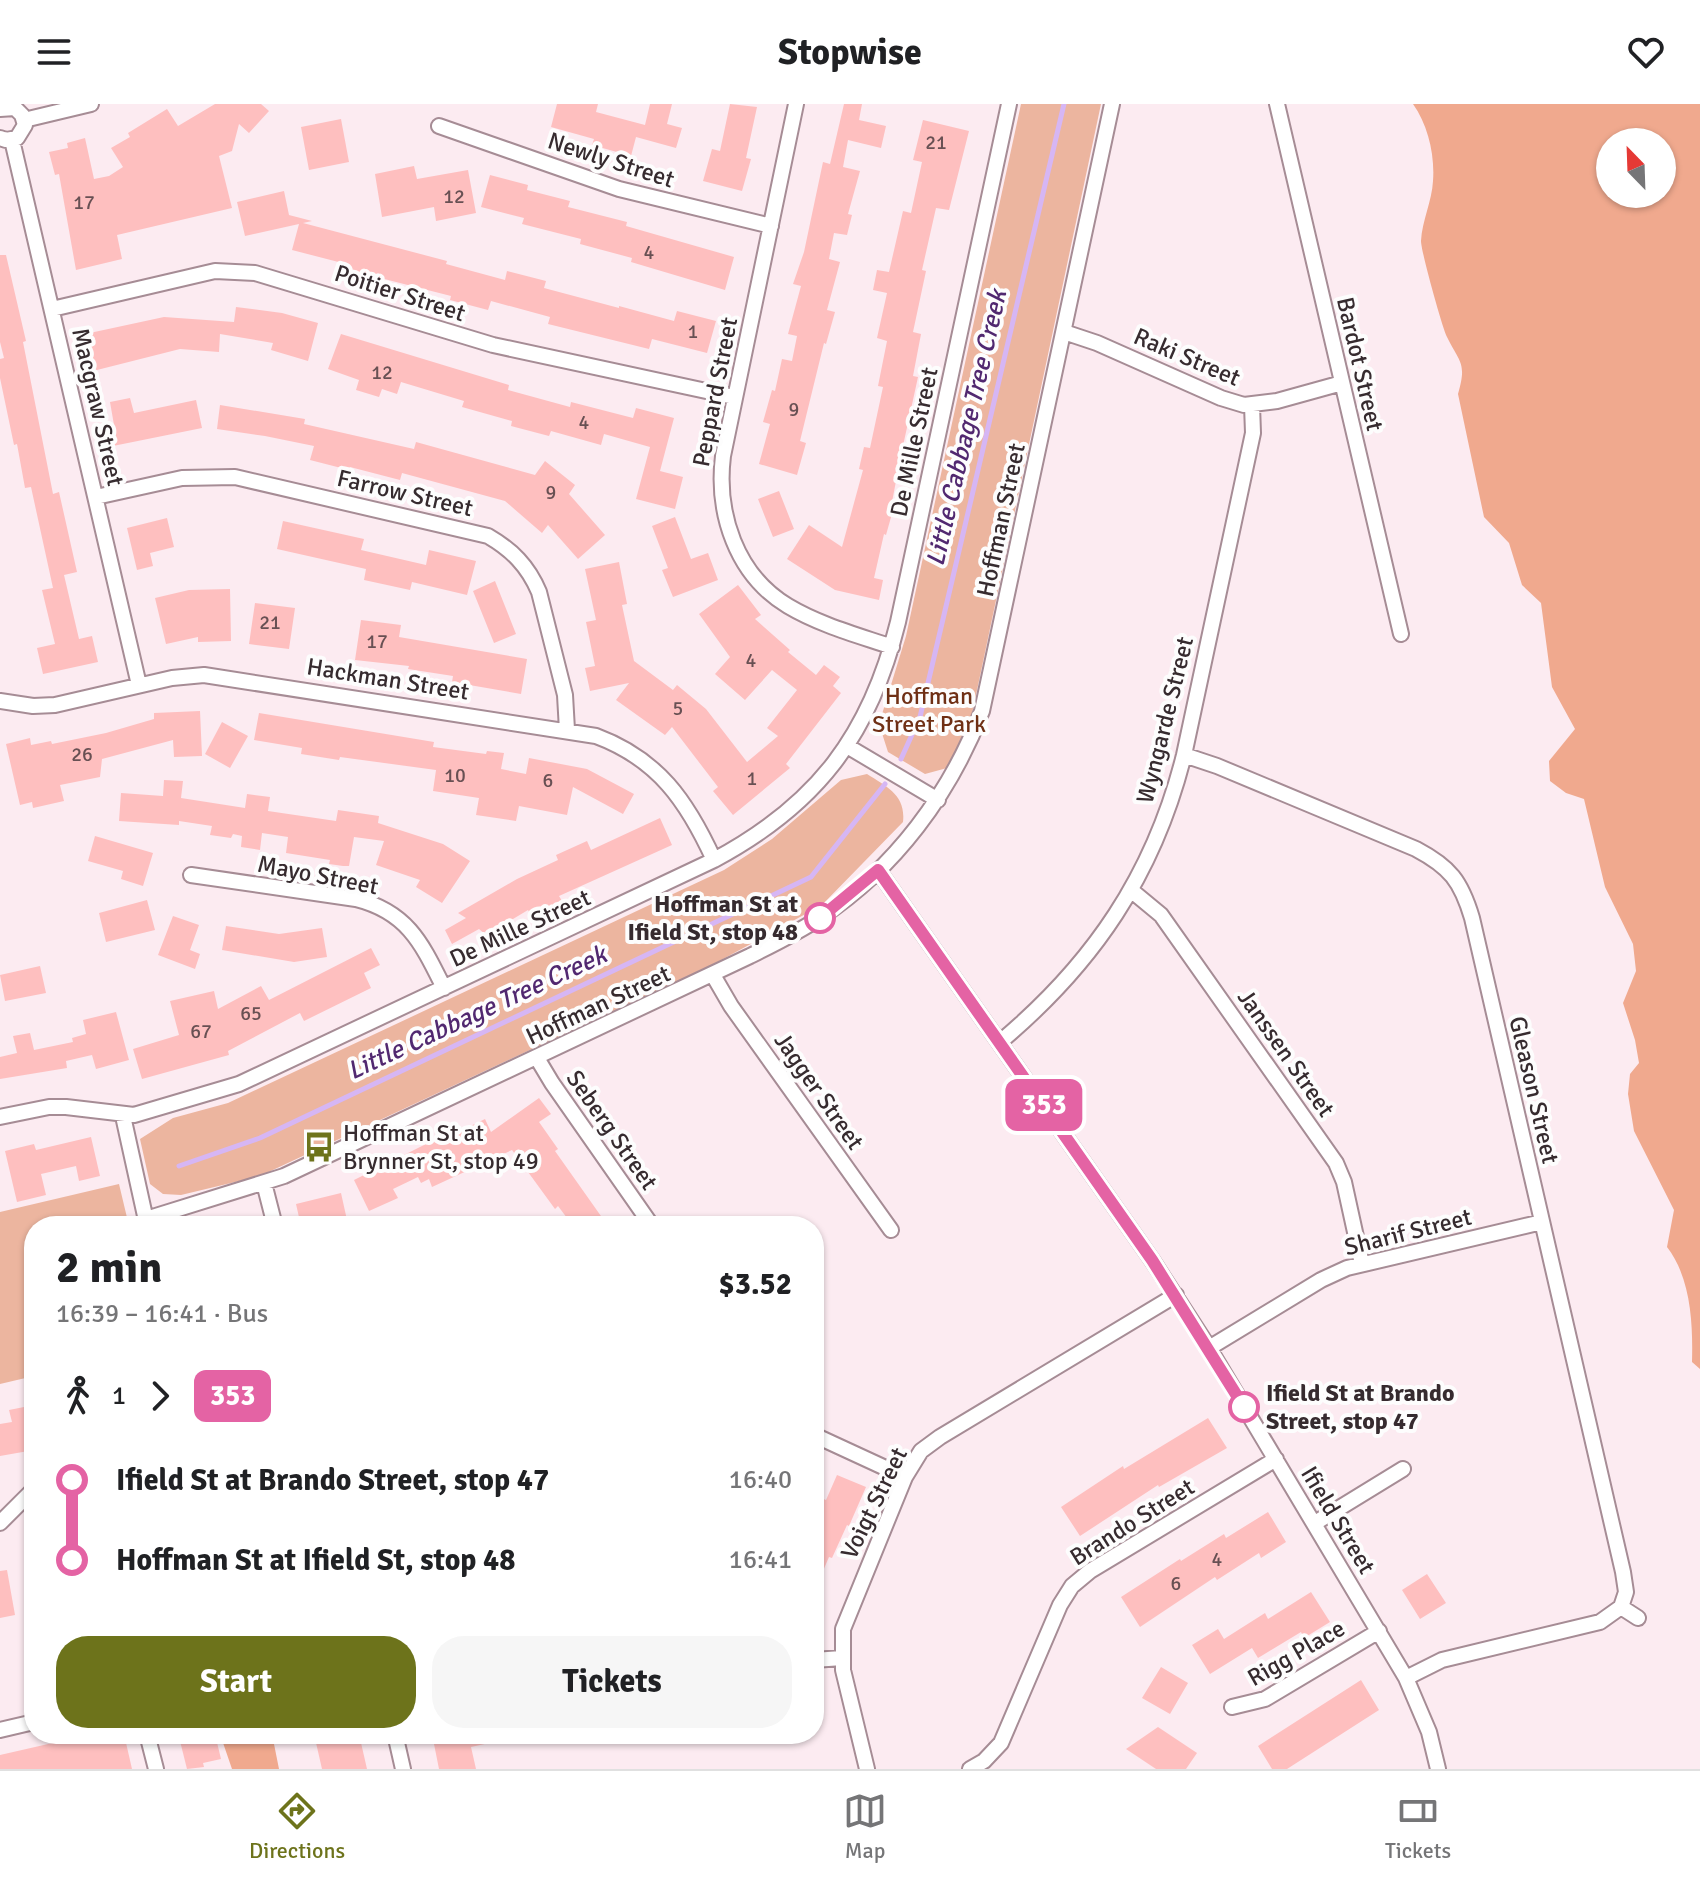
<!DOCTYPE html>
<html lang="en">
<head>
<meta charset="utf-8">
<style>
	:root { --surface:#fff; --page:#f6f6f6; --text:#202124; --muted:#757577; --line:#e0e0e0; --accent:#6d731b }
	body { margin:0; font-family:Signika,sans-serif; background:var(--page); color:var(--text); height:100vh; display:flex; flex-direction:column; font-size:30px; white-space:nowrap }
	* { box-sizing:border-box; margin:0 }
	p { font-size:26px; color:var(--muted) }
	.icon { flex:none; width:44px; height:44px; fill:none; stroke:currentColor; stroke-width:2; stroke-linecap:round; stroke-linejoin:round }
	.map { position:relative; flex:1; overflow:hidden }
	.details { position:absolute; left:24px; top:1112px; width:800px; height:528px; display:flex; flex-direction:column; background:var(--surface); border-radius:32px; box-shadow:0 2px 6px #0004 }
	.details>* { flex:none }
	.badge { padding:0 16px; border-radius:12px; font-size:28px; line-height:52px }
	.needle { width:52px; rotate:337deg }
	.buttons { position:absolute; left:1596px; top:24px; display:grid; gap:16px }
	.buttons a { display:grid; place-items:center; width:80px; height:80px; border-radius:50%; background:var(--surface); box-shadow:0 2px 6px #0004; font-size:40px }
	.map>.badge { position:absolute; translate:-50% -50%; box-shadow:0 0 0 4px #fff }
	.legs { display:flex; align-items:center; gap:12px; height:88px; padding:0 32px; font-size:26px }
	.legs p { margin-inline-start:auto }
	.summary { display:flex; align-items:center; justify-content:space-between; height:136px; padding:0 32px }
	h1 { font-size:44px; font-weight:800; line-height:60px }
	.action { display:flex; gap:16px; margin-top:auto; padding:16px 32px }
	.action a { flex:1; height:92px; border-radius:32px; background:var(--accent); color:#fff; font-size:32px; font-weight:800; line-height:92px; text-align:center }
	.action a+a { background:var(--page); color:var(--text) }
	ul { padding:0 32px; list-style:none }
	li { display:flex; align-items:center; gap:28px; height:80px; font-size:30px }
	li i { display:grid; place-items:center; width:12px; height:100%; margin:0 10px; background:currentColor }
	li i::after { content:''; width:20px; height:20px; margin:-10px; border:6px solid; border-radius:50%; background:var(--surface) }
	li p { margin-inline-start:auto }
	li:first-child i { background:linear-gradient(#0000 50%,currentColor 0) }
	li:last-child i { background:linear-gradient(currentColor 50%,#0000 0) }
	header { display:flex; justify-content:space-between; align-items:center; height:104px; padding:0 32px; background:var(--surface); font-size:36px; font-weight:800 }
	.tabs { display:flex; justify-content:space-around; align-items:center; height:112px; border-top:2px solid var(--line); background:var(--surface); font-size:22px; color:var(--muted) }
	.tabs a { display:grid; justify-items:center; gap:4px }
	.tabs .active { color:var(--accent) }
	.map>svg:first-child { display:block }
	.green { fill:#ecb59f }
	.forest { fill:#f0a98e; fill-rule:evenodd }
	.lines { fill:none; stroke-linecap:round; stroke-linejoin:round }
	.stream { stroke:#d6b6f4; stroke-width:5 }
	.building { fill:#febfbf }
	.street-casing { stroke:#a68c95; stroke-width:18 }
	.street { stroke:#fff; stroke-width:14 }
	.line-1-casing { stroke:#fff; stroke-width:18 }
	.line-1 { stroke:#e463a4; stroke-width:12 }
	.stop-1-dot { fill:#fff; stroke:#e463a4; stroke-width:4 }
	.labels { text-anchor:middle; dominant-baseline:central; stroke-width:8; stroke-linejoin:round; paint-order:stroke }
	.number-label { font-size:20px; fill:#685053 }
	.street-label { font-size:24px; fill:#362b2f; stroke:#fdfdfd }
	.park-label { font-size:24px; fill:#6f3015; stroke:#fdfdfd }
	.stop-label { font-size:24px; font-weight:bold; fill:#362b2f; stroke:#fdfdfd; text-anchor:end }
	.poi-label { font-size:24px; fill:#362b2f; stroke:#fdfdfd; text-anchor:start }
	.water-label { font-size:26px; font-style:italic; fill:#512870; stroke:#fdfdfd }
</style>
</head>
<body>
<header><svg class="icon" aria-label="menu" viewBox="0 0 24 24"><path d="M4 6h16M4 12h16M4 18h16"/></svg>Stopwise<svg class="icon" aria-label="heart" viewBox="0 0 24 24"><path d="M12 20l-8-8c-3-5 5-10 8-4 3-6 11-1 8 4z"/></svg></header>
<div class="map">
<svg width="1700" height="1665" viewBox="0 0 1700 1665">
	<rect width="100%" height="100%" fill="#fcebf1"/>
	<path class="green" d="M1021,0h80l-132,624 -22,40 -22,6 -37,-22 -9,-28 27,-88z
		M867,670c20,13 39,21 36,48l-81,83 -110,60 -452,211 -79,19 -18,-1 -13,-10 -10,-45 33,-21 55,-15 496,-233 48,-31 69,-59z
		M119,1080l10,42h-95v150l-34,8v-172z"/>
	<path class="forest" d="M1413,0h287v1265l-8,-7c1,-38 -1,-84 -25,-115l7,-37 -40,-79 -6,-37 2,-20 9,-11 -4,-23 -12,-37 13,-32 -3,-27 -28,-57 -21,-88 -18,-6 -16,-12 -1,-20 26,-32 -23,-42 -11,-84 -19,-18 -13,-42 -25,-26 -26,-123c9,-31 2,-31 -11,-57 -5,-10 -26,-86 -26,-96 1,-20 11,-40 12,-60 2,-26 -5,-56 -20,-77zM1610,38h52v52h-52z
		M220,1630h52l7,35h-47z"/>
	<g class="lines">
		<path class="stream" d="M901,655l19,-42 144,-613
			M179,1062l81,-28 551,-261 74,-93"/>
	</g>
	<path class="building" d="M215,0h46l8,7 -20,22 -10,-9 -7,27 -13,5 13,52 -115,27 5,24 -46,11 -17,-96 -4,1 -6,-23 19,-4 -1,-5 18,-5 9,41 15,-3 14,-9 -12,-19 19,-11 -2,-4 39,-24 11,17z
		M557,0h41l-2,8 49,13 5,-21h22l-5,20 15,4 -6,20 -40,-11 -5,19 -39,-11 2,-6 -43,-12z
		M730,0l27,3 -11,51 5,1 -9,32 -39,-10 9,-32 8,2z
		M844,0h18l-3,16 27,6 -5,22 -33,-8 -5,27 17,4 -12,43 4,1 -5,20 -13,-2 -5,26 11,3 -13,48 8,2 -9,32 -2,-1 -24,98 6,2 -9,32 -38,-11 11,-40 -7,-2 9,-32 3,1 7,-32 10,2 5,-25 -9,-2 13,-48 -8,-2 11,-32 19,-90 7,2z
		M341,15l8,43 -40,8 -8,-43z
		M923,16l46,11 -20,79 -13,-2 -14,62 4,1 -13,61 8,2 -8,42 5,1 -17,78 -9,47 3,1 -9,32 -2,-1 -10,44 9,2 -4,20 -44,-10 -48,-31 22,-34 33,22 21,-77 -4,-1 5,-22 6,1 13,-61 -5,-1 9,-45 -10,-3 10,-45 -14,-3 4,-20 12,2 14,-61 8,2 11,-51 -9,-2z
		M414,62l3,13 51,-9 8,43 -40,8 -2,-14 -52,10 -7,-43z
		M490,71l38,10 -1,5 43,11 -2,6 59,15 -1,4 108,31 -9,33 -94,-28 1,-4 -52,-14 1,-5 -59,-15 2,-6 -43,-11z
		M284,87l5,24 23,6 -9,2 144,38 -1,3 59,16 2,-9 39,10 -2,7 75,20v-2l55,15 3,-10 39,10 -9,32 -55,-14 -3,10 -101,-25 2,-7 -59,-16 -3,9 -38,-10 1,-4 -102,-26 1,-5 -58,-15 7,-26 -54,12 -8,-34z
		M0,151h6l20,86 -3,1 30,152 6,-2 18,80 -13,3 15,64 13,-3 6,26 -55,12 -6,-26 18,-4 -13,-54 11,-2 -22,-101 -6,1 -8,-44 -3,1 -14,-67v-19l4,-1 -4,-16z
		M236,203l46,6 36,10 -10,38 -37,-11 2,-7 -53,-9 -1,18 -39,-3 -87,22 -8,-37 79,-17 70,5z
		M341,230l168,51 -1,5 62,17 1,-5 62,16 3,-10 38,10 -14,53 23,6 -8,32 -39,-10 14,-52 -46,-13 -3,11 -50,-14 -2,5 -38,-10 1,-5 -50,-14 2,-6 -63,-19 -4,12 -15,-5 -3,8 -23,-7 3,-10 -31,-11z
		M130,294l4,15 62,-13 6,28 -89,18 -4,-20 5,-1 -4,-23z
		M220,301l85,14 -1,5 110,25 2,-7 119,33 10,-14 30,24 -6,9 36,41 -27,24 -30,-34 -6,8 -37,-32 -103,-28 -2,7 -50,-13 -1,3 -39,-10 4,-14 -49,-10 -48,-7z
		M779,387l15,38 -21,8 -15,-38z
		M675,413l16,42 17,-6 10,27 -45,17 -11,-27 6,-2 -16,-42z
		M167,414l7,29 -24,6 3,13 -16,4 -10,-42z
		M283,417l81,18 -3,11 65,15 3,-15 47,11 -9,34 -55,-13 -2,8 -46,-10 2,-11 -89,-20z
		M619,458l8,42 -5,1 12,56 39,29 4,-5 29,24 41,53 31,-26 -11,-8 30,-38 -25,-20 -27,30 -30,-26 15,-17 -31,-43 39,-29 23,30 -6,4 35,31 -2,2 28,23 8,-10 16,12 -7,9 8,7 -55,71 4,4 -57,47 -20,-24 5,-4 -46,-60 -7,8 -49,-35 13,-17 -39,8 -5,-23 10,-2 -9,-44 10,-2 -11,-51z
		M495,477l21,53 -22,9 -21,-52z
		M230,485l1,52 -33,1v-5l-32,7 -11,-46 34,-8z
		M255,499l40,5 -6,41 -40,-5z
		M361,516l40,5 -2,12 128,22 -6,35 -69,-12 1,-6 -45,-7 1,-3 -54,-6z
		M200,607l2,45 -28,1 -1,-17 -71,19 -2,18 -40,8 4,16 -31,7 -1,-6 -12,3 -14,-61 24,-6 1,7 20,-4 1,3 54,-11 48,-14v-6z
		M259,609l175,29 -1,5 53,7 1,-3 17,2 -3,16 25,5 3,-16 58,11 47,25 -11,20 -50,-27 -6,28 -48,-9 -3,15 -40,-6 3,-17 -46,-7 3,-21 -96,-13 -1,3 -38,-6 1,-6 -48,-8z
		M222,618l26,14 -18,32 -25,-14z
		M164,676l19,1 -2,17 64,10 2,-14 23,3 -2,14 68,10 2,-11 41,6 -1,7 65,21 27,17 -28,42 -26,-16 4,-7 -44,-15 8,-24 -30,-4 -5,29h-6l-14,-2 1,-4 -44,-7 2,-16 -26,-4 -2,17 -19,-3 1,-11 -9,-2 -2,4 -21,-3 2,-9 -33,-5v4l-60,-4 2,-28 42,3z
		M660,714l12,27 -113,51 3,5 -31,14 -3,-5 -42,25 -7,-6 -27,15 -7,-14 21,-12 -8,-5 59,-34 41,-19 -2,-5 31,-14 4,9z
		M95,732l58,17 -10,33 -22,-7 2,-8 -35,-10z
		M147,796l8,30 -49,12 -7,-29z
		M173,812l26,9 -9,25 10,4 -5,15 -37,-14z
		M226,822l53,8 43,-6 5,29 -33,5 -72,-12z
		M371,844l9,17 -16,8 7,15 -67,33 -4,-8 -72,38 1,4 -87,24 -9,-30 46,-14 -9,-34 44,-10 4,18 43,-23 8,14z
		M40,862l6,27 -41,8 -5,-26z
		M116,908l13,48 -33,9 -4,-14 -26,6 1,7 -67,11v-22l17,-4 -4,-17 17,-3 4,17 39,-8 -1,-4 14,-4 -3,-14z
		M539,994l12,16 -12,8 19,27 -3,2 53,75h-35l-15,-20 -3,3 -43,-59 -80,37 -3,-8 -8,4 -3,-6 -25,12 5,9 -29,13 -15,-31 100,-50 2,3 29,-14 6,13z
		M91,1033l9,39 -21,5 -3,-15 -35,8 5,21 -29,7 -12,-51 29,-7 2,6z
		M341,1089l6,27 -26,6h-20l-5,-22z
		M34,1301v45l-34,6v-32l12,-2 -3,-12z
		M1208,1314l19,30 -68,39 -1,-2 -78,51 -19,-29 62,-41 1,3z
		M837,1371l29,12 -17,39 -2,-1 -15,33 -3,-1 -15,35v-97l12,5z
		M1268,1408l18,30 -25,16 -2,-5 -42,27 -2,-3 -75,50 -19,-30 59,-38 1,2 43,-27 2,4z
		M7,1466l8,45 -15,3v-47z
		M1427,1470l19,29 -26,16 -18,-29z
		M1311,1488l19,30 -26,16 -3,-6 -43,26 -6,-10 -42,26 -18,-29 26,-16 6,10 41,-26 3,6z
		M1161,1563l27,16 -18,31 -28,-16z
		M1361,1576l18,30 -92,59h-15l-14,-23z
		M1158,1623l39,26 -11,16h-30l-30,-20z
		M92,1630h32l8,35h-132v-14z
		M192,1630h23l6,25 -18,4 1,4 -17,2 -8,-32z
		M314,1630h45l8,35h-45z
		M432,1630h71v6l-32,7 5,22h-37z"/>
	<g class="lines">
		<g class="street-casing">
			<path id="street" d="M796,0l-73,352c-7,57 13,119 65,150 32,19 69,29 104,41
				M1277,0l124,530
				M0,5l15,-1 7,7 3,10 -8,13 -11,2 -6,-2
				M24,16l67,-16
				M439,22l180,63 152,37
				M12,36l127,545
				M52,205l163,-38 40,2 238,72 241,52
				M1064,228l33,11 124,55 23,7 33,-4 65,-18
				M96,393l86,-19 53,-1 253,59c24,14 40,30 51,56l26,103 2,35
				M0,597l33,5 22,-1 117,-27 32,-3 392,61c62,23 91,65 118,124
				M847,642l91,54
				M1184,651l33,11 199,83c34,18 45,32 56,69l151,654 3,20 -5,15 17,11
				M878,766l274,390 57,88 197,330 23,54 9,37
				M191,771l165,24c52,13 66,45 88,89
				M1132,787l29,24 175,248 8,19 18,82
				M713,871l18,31 160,224
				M1000,938c93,-78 154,-167 184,-287l69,-322 -1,-28
				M537,954l15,25 100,143
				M123,1012l24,109
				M0,1013l49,-10h17l68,8 105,-31 475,-224c103,-55 156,-125 184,-238l111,-518
				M264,1079l11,43
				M146,1115l138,-43 466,-220c24,-12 49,-24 71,-39 74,-49 129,-123 161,-206l130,-607
				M1209,1244l112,-68 26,-12 195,-46
				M814,1331l91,42
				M0,1419l34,-34
				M1315,1419l88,-54
				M814,1556l28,-2
				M1406,1574l36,-18 158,-38 21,-15
				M1232,1603l33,-8 114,-68
				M0,1626l34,-8
				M147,1630l9,35
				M395,1630l8,35
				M867,1665l-24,-99v-41l62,-152 16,-26 19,-14 236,-142
				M970,1665l14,-8 17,-18 59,-138 12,-19 18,-15 186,-112"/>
		</g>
		<use href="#street" class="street"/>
	</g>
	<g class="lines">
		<g class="line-1-casing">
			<path id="line-1" d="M820,814l58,-48 274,390 92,147"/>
		</g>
		<use href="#line-1" class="line-1"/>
	</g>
	<defs>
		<g id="bus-bare" transform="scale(2.4)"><path d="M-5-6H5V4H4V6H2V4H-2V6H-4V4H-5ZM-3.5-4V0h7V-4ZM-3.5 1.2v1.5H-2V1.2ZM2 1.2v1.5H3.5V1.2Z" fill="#6d731b" stroke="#fdfdfd" stroke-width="2.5" paint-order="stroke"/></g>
	</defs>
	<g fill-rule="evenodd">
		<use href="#bus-bare" x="319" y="1043"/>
	</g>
	<g class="stop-1-dot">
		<circle cx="820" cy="814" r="14"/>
		<circle cx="1244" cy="1303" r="14"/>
	</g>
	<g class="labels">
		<g class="number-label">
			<text x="936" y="38">21</text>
			<text x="454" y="92">12</text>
			<text x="84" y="98">17</text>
			<text x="649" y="148">4</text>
			<text x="693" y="227">1</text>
			<text x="382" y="268">12</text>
			<text x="794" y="305">9</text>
			<text x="584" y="318">4</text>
			<text x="551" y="388">9</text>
			<text x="270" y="518">21</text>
			<text x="377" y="537">17</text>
			<text x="751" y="556">4</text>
			<text x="678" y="604">5</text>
			<text x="82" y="650">26</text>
			<text x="455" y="671">10</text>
			<text x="752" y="674">1</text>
			<text x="548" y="676">6</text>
			<text x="251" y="909">65</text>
			<text x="201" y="927">67</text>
			<text x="1217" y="1455">4</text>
			<text x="1176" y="1479">6</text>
		</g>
		<g class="street-label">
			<text transform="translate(611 56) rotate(18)">Newly Street</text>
			<text transform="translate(400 189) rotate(18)">Poitier Street</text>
			<text transform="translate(1187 253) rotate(23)">Raki Street</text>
			<text transform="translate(1360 260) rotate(77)">Bardot Street</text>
			<text transform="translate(715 288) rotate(-79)">Peppard Street</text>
			<text transform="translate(98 303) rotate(77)">Macgraw Street</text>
			<text transform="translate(914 338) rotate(-78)">De Mille Street</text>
			<text transform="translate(405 389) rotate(13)">Farrow Street</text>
			<text transform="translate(1001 416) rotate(-78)">Hoffman Street</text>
			<text transform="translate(388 575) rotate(9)">Hackman Street</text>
			<text transform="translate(1165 616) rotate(-76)">Wyngarde Street</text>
			<text transform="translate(318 771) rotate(11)">Mayo Street</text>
			<text transform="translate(520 824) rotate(-25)">De Mille Street</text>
			<text transform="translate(598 901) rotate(-25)">Hoffman Street</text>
			<text transform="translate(1286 949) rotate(55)">Janssen Street</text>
			<text transform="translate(1534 986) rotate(77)">Gleason Street</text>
			<text transform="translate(819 987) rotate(55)">Jagger Street</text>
			<text transform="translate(612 1026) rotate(55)">Seberg Street</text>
			<text transform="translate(1408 1128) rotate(-14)">Sharif Street</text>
			<text transform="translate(874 1399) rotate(-64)">Voigt Street</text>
			<text transform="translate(1338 1416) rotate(59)">Ifield Street</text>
			<text transform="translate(1132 1418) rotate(-32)">Brando Street</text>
			<text transform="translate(1296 1549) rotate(-30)">Rigg Place</text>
		</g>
		<g class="park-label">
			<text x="929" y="592">Hoffman<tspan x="929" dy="28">Street Park</tspan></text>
		</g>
		<g class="stop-label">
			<text x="798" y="800">Hoffman St at<tspan x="798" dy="28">Ifield St, stop 48</tspan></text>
			<text x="1266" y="1289" text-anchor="start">Ifield St at Brando<tspan x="1266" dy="28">Street, stop 47</tspan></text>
		</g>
		<g class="poi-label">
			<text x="343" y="1029">Hoffman St at<tspan x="343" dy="28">Brynner St, stop 49</tspan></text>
		</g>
		<g class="water-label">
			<text transform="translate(967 324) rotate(-77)">Little Cabbage Tree Creek</text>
			<text transform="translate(477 909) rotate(-25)">Little Cabbage Tree Creek</text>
		</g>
	</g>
</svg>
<div class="buttons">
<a><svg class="needle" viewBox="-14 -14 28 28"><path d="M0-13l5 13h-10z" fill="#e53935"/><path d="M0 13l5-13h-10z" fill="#757577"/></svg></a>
</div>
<b class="badge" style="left:1044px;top:1001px;background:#e463a4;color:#fff">353</b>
<section class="details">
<div class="summary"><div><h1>2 min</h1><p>16:39 – 16:41 · Bus</p></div><b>$3.52</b></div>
<div class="legs"><svg class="icon" aria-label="walk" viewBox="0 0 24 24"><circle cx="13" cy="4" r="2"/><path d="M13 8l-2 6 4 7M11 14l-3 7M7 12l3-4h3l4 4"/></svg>1<svg class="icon" aria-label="forward" viewBox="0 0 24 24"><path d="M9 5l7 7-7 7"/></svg><b class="badge" style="background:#e463a4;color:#fff">353</b></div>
<ul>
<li><i style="color:#e463a4"></i><b>Ifield St at Brando Street, stop 47</b><p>16:40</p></li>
<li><i style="color:#e463a4"></i><b>Hoffman St at Ifield St, stop 48</b><p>16:41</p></li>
</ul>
<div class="action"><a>Start</a><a>Tickets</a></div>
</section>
</div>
<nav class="tabs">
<a class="active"><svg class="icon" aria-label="directions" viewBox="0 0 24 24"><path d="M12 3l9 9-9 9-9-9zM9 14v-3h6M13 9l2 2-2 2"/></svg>Directions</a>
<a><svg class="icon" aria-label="map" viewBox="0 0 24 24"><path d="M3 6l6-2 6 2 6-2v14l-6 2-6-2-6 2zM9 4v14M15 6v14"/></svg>Map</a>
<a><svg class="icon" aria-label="tickets" viewBox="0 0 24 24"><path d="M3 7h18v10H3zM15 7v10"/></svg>Tickets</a>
</nav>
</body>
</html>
